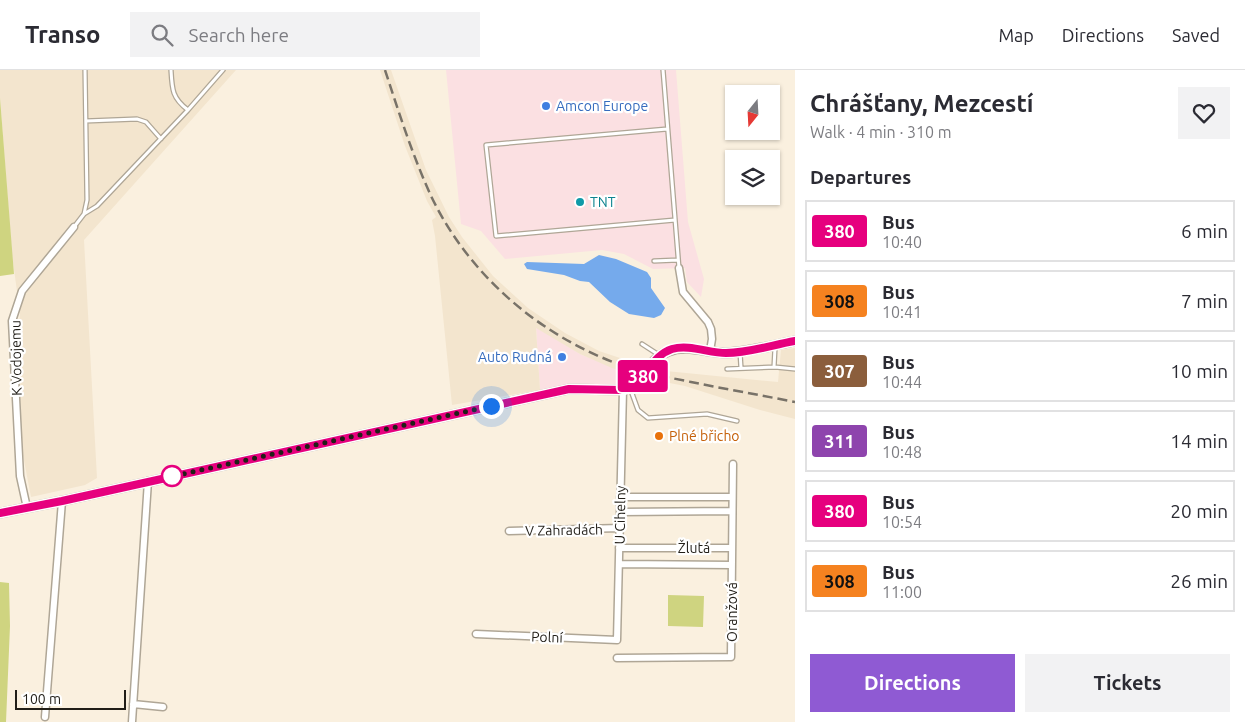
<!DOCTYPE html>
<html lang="en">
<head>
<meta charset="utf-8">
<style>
	:root { --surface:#fff; --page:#f2f2f3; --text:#2b2b33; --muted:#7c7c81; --line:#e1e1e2; --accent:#8f5ad3 }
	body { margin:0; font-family:Ubuntu,sans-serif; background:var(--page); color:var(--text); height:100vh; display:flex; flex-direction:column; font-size:19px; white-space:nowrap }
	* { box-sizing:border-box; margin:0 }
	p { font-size:16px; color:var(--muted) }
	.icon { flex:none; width:28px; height:28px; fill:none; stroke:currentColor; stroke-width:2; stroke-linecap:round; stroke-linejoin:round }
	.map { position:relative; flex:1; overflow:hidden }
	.drawer { display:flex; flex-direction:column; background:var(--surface); width:450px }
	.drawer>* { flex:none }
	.badge { padding:0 10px; border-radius:4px; font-size:18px; line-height:32px }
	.needle { width:32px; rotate:198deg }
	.controls { position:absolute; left:725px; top:15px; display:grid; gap:10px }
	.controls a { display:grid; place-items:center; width:55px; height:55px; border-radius:0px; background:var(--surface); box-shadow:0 1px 4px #0004; font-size:25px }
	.scale { position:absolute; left:15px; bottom:12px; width:111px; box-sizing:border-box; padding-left:5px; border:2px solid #211e18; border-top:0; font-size:14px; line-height:18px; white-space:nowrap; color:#211e18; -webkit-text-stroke:4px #fff; paint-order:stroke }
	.you { position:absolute; width:25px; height:25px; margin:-12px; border:4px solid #fff; border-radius:50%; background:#1a73e8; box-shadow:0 0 0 8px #1a73e833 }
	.map>.badge { position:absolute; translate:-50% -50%; box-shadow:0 0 0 2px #fff }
	h2 { padding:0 15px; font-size:19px; line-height:45px }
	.round { display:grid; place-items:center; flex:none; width:52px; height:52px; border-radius:0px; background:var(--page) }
	.headline { display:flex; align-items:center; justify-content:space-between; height:85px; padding:0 15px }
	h1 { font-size:24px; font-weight:600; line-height:38px }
	.primary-button { display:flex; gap:10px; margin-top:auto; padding:10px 15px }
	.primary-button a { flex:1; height:58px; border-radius:0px; background:var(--accent); color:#fff; font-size:20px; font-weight:600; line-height:58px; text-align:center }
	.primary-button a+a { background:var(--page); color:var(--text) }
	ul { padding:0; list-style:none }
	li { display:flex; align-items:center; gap:15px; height:62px; margin:0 10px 8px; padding:0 5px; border:2px solid var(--line); border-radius:0px }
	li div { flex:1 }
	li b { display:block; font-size:19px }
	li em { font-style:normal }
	li .badge { min-width:55px; font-weight:700; text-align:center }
	header { display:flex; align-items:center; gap:30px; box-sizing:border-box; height:70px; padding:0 25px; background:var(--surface); border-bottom:1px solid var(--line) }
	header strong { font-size:24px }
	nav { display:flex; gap:28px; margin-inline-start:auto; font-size:18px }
	.search { width:350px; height:45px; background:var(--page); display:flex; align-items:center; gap:12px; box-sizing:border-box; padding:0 18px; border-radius:0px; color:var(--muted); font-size:19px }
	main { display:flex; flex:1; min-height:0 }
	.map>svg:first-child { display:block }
	.commercial { fill:#fbe0e2 }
	.built { fill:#f3e5ce }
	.green { fill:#cfd480 }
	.water { fill:#75aaec }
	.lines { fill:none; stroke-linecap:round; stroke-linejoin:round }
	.service-casing { stroke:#afa696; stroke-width:5.5 }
	.minor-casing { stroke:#afa696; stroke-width:9 }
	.secondary-casing { stroke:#afa696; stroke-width:11 }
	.service { stroke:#fff; stroke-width:3 }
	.minor { stroke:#fff; stroke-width:6 }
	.secondary { stroke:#e4dac1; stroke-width:9 }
	.rail { stroke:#787268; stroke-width:2.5; stroke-dasharray:10 5; stroke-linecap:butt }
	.line-casing { stroke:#fff; stroke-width:11 }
	.line { stroke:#e6007e; stroke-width:8 }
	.walk { stroke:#211e18; stroke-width:5; stroke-dasharray:0 9 }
	.shop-dot { fill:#3f7fe0; stroke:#fff; stroke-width:2 }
	.culture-dot { fill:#0f9aa8; stroke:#fff; stroke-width:2 }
	.food-dot { fill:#e8710a; stroke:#fff; stroke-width:2 }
	.stop-dot { fill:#fff; stroke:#e6007e; stroke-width:2.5 }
	.labels { text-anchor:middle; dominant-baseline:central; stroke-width:4.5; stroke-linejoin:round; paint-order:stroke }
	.shop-label { font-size:14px; fill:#366cbe; stroke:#fff; text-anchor:start }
	.culture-label { font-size:14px; fill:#0d838f; stroke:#fff; text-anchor:start }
	.street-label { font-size:14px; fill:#211e18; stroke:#fff }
	.food-label { font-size:14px; fill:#c56008; stroke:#fff; text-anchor:start }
</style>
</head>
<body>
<header>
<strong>Transo</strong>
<div class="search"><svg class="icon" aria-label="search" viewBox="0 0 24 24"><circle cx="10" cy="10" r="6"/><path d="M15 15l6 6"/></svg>Search here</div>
<nav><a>Map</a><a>Directions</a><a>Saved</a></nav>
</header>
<main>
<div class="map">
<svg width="795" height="652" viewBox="0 0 795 652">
	<rect width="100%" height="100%" fill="#faf0df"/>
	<path class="commercial" d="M446,0h230l12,152 16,57 -3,18 -14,-15 -2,-14 -32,1 -29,-15 -22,-4 -97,9 -24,-28 -20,-7z
		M536,257l44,27 57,23 -8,7h-60l-29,6z"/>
	<path class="built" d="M0,0h236l-152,170 13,238 -12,7 -54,12 -9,-47 -5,-86 3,-51 -8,-58 -12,-157z
		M380,0h11l35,100 23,47 13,20 31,39 35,32 37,25 34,18 36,12 31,8 112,11 3,-32 14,-2v71l-35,-9 -75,-24 -41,-8 -32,-10 -32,-14 -44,-26 4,62 -88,15 -17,-169 -3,-16 4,-3 -9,-16 -22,-55z"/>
	<path class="green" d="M0,28l14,176 -14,2z
		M0,512l9,1 1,43 -4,96h-6z
		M668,525l36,1 -1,31 -35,-1z"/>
	<path class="water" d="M599,185l17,4 31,13 4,6v10l14,20 -4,7 -7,3 -25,-4 -19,-12 -21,-20 -9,-1 -16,-6 -37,-6 -3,-5 3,-2 57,2z"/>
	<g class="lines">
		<g class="service-casing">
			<path id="service" d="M171,0c1,19 1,28 17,40
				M663,0l16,198
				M86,51l51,-2 9,3 15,17
				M667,59l-181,16 10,91 179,-16
				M84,144l13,-8 91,-96 35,-40
				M74,157l10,-13 3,-14 -2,-130
				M654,191l24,-1
				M642,274l17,11
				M740,282l1,16
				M774,297l1,-19
				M727,299l48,-2 20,2
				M630,318l8,22 10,8 59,-4 30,7"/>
		</g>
		<g class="minor-casing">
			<path id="minor" d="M679,198l4,24 25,30 3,7 1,10 -2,12
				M620,427h112
				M27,438l-7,-32 -8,-155 10,-30 52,-64
				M620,442l112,-1
				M509,461l111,-3
				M619,478h113
				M619,494l113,1
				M476,564l141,6 6,-250
				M617,588l114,-1 2,-193
				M133,634l30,3
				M45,647l17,-216
				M132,652l16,-241"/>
		</g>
		<g class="secondary-casing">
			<path id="secondary" d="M0,443l62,-12 507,-112 54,1c21,-6 25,-32 46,-39 18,-7 38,2 57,2 23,-1 47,-8 69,-12"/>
		</g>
		<use href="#service" class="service"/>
		<use href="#minor" class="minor"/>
		<use href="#secondary" class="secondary"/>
		<path class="rail" d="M385,0c14,43 28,87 47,128 38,78 108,138 189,167 22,8 46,12 70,17 34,7 69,13 104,20"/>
	</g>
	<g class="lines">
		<g class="line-casing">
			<path id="line" d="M0,443l62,-12 507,-112 54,1c22,-6 27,-34 49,-41 17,-5 37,4 54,4 23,0 46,-8 69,-12"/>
		</g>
		<use href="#line" class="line"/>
		<path class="walk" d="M172,406l-7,2 326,-72"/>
	</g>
	<g class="shop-dot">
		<circle cx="546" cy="36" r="5"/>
		<circle cx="562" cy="287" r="5"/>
	</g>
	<circle class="culture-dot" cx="580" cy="132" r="5"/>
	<circle class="food-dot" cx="659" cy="366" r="5"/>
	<circle class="stop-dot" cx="172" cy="406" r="10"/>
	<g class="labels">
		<g class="shop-label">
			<text x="556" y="36">Amcon Europe</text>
			<text x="552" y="287" text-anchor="end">Auto Rudná</text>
		</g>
		<g class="culture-label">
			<text x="590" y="132">TNT</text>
		</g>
		<g class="street-label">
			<text transform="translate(16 288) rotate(-91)">K Vodojemu</text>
			<text transform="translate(620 445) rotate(-89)">U Cihelny</text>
			<text transform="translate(564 460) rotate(-1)">V Zahradách</text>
			<text x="694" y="478">Žlutá</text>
			<text transform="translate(732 542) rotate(-90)">Oranžová</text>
			<text transform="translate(547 567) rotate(2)">Polní</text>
		</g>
		<g class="food-label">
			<text x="669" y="366">Plné břicho</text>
		</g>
	</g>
</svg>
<div class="controls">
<a><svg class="needle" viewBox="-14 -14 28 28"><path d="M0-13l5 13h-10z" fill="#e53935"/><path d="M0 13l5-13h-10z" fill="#7c7c81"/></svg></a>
<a><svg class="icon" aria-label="layers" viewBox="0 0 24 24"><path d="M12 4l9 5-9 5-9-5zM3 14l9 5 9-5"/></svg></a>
</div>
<div class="scale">100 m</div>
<div class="you" style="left:491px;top:336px"></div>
<b class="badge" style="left:643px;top:306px;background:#e6007e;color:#fff">380</b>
</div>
<section class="drawer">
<div class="headline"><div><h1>Chrášťany, Mezcestí</h1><p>Walk · 4 min · 310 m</p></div><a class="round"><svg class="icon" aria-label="heart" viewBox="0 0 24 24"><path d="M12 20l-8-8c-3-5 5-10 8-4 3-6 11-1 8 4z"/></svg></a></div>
<h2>Departures</h2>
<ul>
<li><span class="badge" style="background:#e6007e;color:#fff">380</span><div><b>Bus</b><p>10:40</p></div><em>6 min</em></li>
<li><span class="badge" style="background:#f58220;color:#111">308</span><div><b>Bus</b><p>10:41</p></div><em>7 min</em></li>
<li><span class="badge" style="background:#8b5e3c;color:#fff">307</span><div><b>Bus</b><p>10:44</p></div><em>10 min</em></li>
<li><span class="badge" style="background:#8e44ad;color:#fff">311</span><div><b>Bus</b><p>10:48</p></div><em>14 min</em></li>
<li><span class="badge" style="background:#e6007e;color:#fff">380</span><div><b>Bus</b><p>10:54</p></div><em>20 min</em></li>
<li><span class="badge" style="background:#f58220;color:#111">308</span><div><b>Bus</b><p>11:00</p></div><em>26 min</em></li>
</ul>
<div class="primary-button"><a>Directions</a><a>Tickets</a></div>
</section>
</main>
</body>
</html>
